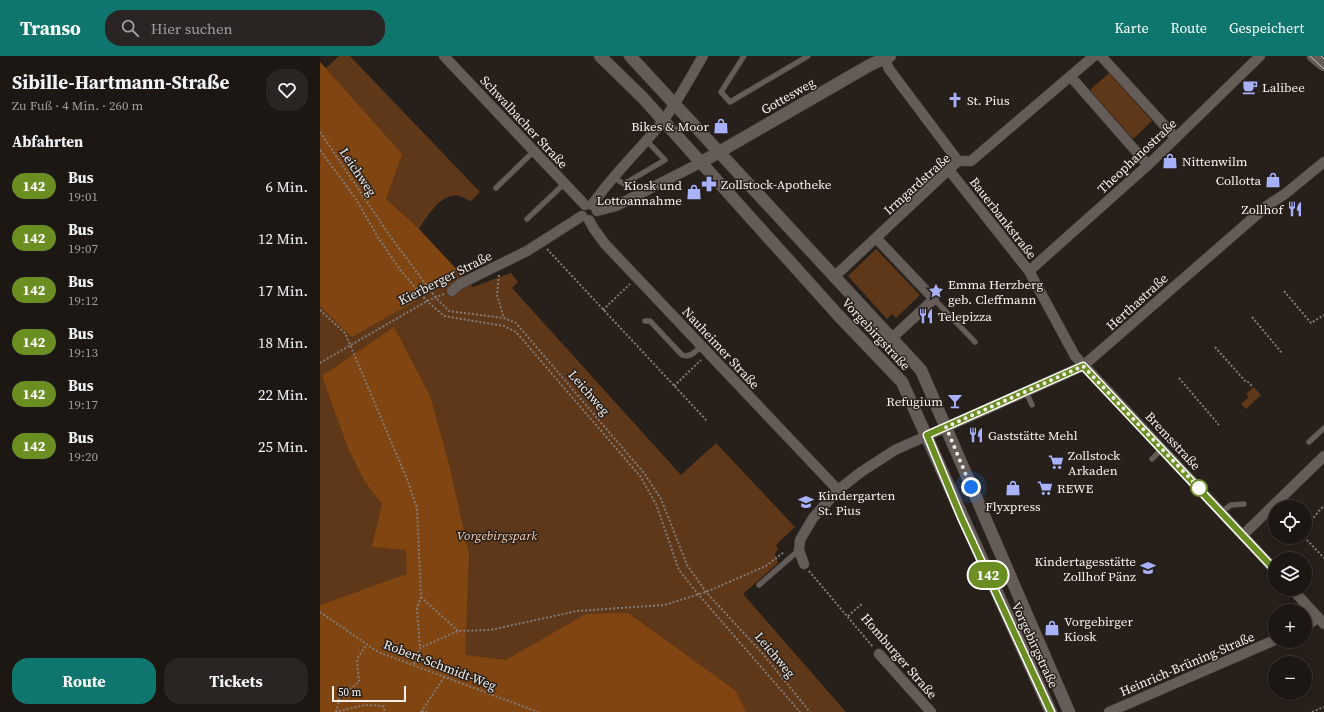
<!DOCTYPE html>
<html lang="de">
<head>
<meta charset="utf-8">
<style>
	:root { --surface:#1d1714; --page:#2a2422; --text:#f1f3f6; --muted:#a09fa0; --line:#3b3634; --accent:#0f766e }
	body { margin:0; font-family:"Source Serif 4",serif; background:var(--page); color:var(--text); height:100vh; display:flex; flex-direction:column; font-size:15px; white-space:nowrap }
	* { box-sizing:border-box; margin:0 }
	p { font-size:13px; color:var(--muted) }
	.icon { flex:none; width:22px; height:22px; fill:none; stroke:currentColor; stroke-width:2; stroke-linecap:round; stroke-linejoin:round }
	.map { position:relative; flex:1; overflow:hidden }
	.sheet { display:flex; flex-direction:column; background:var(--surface); width:320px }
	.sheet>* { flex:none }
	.badge { padding:0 8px; border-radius:13px; font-size:14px; line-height:26px }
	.fabs { position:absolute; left:948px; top:444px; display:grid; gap:8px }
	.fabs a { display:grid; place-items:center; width:44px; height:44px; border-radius:50%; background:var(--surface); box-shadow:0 2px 6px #0003,0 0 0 1px var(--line); font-size:20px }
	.scale { position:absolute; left:12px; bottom:10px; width:74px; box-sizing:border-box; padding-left:4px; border:2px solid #f5f0ec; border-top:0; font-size:11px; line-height:14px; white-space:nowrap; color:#f5f0ec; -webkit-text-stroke:3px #271f1a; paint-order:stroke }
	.you { position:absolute; width:20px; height:20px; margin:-10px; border:3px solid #fff; border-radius:50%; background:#1a73e8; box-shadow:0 0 0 6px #1a73e833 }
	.map>.badge { position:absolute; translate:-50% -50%; box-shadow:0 0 0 2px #fff }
	h2 { padding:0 12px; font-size:15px; line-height:36px }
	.round { display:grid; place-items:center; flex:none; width:42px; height:42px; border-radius:16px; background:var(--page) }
	.head { display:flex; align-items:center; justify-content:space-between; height:68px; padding:0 12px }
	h1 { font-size:19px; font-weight:700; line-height:30px }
	.action { display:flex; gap:8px; margin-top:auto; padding:8px 12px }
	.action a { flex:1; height:46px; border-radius:16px; background:var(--accent); color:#fff; font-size:16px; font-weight:700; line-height:46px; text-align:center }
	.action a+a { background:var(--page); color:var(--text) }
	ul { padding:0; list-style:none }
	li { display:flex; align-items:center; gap:12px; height:52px; padding:0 12px }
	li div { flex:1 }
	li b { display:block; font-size:15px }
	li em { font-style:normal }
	li .badge { min-width:44px; font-weight:700; text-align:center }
	header { display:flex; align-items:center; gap:24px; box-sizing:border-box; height:56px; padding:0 20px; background:var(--accent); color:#fff }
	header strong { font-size:19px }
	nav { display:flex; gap:22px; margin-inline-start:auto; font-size:14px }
	.search { width:280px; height:36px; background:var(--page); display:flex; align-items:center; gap:10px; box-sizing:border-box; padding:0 14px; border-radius:16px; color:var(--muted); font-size:15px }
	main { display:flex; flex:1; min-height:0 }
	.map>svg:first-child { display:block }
	.green { fill:#5f3819 }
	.forest { fill:#804510 }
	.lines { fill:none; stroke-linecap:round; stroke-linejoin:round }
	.service-casing { stroke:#423c38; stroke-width:6 }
	.minor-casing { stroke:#423c38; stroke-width:11 }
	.tertiary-casing { stroke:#423c38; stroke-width:13 }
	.secondary-casing { stroke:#423c38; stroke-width:13 }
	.path { stroke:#827b76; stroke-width:2; stroke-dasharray:2 2; stroke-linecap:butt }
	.service { stroke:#655c57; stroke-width:5 }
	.minor { stroke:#655c57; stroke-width:10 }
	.tertiary { stroke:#655c57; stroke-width:12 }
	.secondary { stroke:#655c57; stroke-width:12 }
	.tram { stroke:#c5bfbb; stroke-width:1 }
	.line-casing { stroke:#fff; stroke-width:9 }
	.line { stroke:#6b8e23; stroke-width:6 }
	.walk { stroke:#f5f0ec; stroke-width:4; stroke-dasharray:0 7.2 }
	.stop-dot { fill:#fff; stroke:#6b8e23; stroke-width:2 }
	.labels { text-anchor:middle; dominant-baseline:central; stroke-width:3; stroke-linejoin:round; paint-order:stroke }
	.poi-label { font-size:13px; fill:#f5f0ec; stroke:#271f1a; text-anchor:start }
	.street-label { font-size:13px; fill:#f5f0ec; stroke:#271f1a }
	.park-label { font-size:13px; font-style:italic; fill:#fcd0b3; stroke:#271f1a }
</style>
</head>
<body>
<header>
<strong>Transo</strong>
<div class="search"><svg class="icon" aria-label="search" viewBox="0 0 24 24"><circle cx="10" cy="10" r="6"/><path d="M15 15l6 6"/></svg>Hier suchen</div>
<nav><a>Karte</a><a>Route</a><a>Gespeichert</a></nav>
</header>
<main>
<section class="sheet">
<div class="head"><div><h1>Sibille-Hartmann-Straße</h1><p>Zu Fuß · 4 Min. · 260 m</p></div><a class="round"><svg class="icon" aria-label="heart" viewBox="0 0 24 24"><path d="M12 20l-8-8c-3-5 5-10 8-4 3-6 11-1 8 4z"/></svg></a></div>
<h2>Abfahrten</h2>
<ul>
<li><span class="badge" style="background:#6b8e23;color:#fff">142</span><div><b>Bus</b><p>19:01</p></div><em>6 Min.</em></li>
<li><span class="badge" style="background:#6b8e23;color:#fff">142</span><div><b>Bus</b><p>19:07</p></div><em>12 Min.</em></li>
<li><span class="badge" style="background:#6b8e23;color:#fff">142</span><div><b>Bus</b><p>19:12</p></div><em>17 Min.</em></li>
<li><span class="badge" style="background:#6b8e23;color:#fff">142</span><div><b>Bus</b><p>19:13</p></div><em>18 Min.</em></li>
<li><span class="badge" style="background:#6b8e23;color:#fff">142</span><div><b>Bus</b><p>19:17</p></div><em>22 Min.</em></li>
<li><span class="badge" style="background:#6b8e23;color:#fff">142</span><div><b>Bus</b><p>19:20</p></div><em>25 Min.</em></li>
</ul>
<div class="action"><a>Route</a><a>Tickets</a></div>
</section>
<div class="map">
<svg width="1004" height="656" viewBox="0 0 1004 656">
	<rect width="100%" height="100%" fill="#271f1a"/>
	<path class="green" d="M19,0h11l130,136 -9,9c-4,-1 -8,-4 -12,-5 -18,-4 -32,21 -40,33l54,58 38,-14 7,9 -6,6 169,187 35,-32 79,84 -19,18 2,4 -3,5 3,9 -35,31 103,118h-526v-650l6,6z
		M789,17l43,48 -19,18 -43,-49z
		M556,193l44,46 -24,23 -4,-4 -5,5 -39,-43z
		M934,331l7,8 -15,14 -5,-5 8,-7 -3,-3z"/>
	<path class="forest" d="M0,6l82,92 -16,45 33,30 39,42 -29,14 -14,16 -63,36 -32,-31z
		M74,271l36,69 19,68 20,90 -4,101 41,5 80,-46 42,-1 108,78 10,21h-426v-107l87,-31 -1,-24 -34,-3 10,-43 -17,-22 -17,-34 -26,-72z"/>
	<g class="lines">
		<g class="service-casing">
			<path id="service" d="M424,0l-23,36 9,10 78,-46
				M293,121l11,7 41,-24 -19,-20
				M176,132l38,-37
				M207,163l38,-36
				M614,243l41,43
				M325,265h5l32,34c8,3 13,-3 19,-9
				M706,336l6,13
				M989,386l15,-14
				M832,403l10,-10
				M901,456l10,-7 13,-1
				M439,529l40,-35"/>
		</g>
		<g class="minor-casing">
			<path id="minor" d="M124,0l141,149
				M781,0l75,82
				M565,3l4,10 69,92
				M751,21l77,88
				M629,114l80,101 46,85 200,214
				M272,149c21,-31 48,-55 71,-84 15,-20 27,-43 40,-65
				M277,155l19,-5 84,-43
				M269,164l5,9 11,15 233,246
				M556,182l58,61 -41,38
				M709,215l119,-106 112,-109
				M515,220l123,-115h13l123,-105
				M132,235l8,-7 67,-33 55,-35
				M923,479l81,-79
				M484,508l-5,-14 1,-10 13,-22 25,-28 23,-18 34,-22 188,-84 185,-161 17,-11 39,-32
				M972,533l32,35
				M985,571l13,-10
				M559,598l52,58
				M789,656l166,-72"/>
		</g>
		<g class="tertiary-casing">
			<path id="tertiary" d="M993,0l11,9
				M380,107l170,-98 20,-9"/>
		</g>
		<g class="secondary-casing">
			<path id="secondary" d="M280,0l43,42 195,217 64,67 149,330
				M310,0l291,314 148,342"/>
		</g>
		<path class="path" d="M0,76l70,104 46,62 13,13 55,7 12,5 128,150 17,26 26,66 19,27 57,62 47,58
			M0,94l36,49 23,40 22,32 26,30 17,15 60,10 12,6 124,144 16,28 23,66 19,24 102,118
			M227,193l160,172
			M179,219l-2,20 7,23
			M964,235l27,32 13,-8
			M0,254l25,23 62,146 10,29 4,89 -4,11 3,40
			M283,254l27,-26
			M932,261l30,36
			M895,291l31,35h2l5,5
			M0,307l107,-62 17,-7
			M859,322l40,47
			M354,330l27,-26
			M985,470c8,-6 12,-14 19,-20
			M984,481l20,21
			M489,515l64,76
			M101,541l37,34
			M0,556l58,40 160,60
			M528,560l15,-13
			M94,608l6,-16 38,-17 32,-1 87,-19 87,-6 42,-13 60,-26 18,-14
			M102,655l5,1
			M15,656l30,-7 18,1 2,6
			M16,656l4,-15 19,-15 -2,-23 10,-15
			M101,656l24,-36
			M992,656l12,-5"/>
		<use href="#service" class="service"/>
		<use href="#minor" class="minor"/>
		<use href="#tertiary" class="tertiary"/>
		<use href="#secondary" class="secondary"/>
		<path class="tram" d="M990,0l14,13
			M1001,0l3,3"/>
	</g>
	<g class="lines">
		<g class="line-casing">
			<path id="line" d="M731,656l-90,-195 -34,-82 156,-69 192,204"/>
		</g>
		<use href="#line" class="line"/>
		<path class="walk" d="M651,431l-25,-60 137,-61 117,123 -1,-1"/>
	</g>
	<defs>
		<g id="cafe-bare" transform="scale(1.2)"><path d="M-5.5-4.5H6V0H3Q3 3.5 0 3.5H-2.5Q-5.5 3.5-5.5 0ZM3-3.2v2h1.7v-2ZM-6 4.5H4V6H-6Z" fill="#a7b1fc" stroke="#271f1a" stroke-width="2.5" paint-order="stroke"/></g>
		<g id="church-bare" transform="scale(1.2)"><path d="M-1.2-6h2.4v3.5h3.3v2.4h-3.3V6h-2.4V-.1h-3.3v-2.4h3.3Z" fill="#a7b1fc" stroke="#271f1a" stroke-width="2.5" paint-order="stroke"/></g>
		<g id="shop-bare" transform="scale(1.2)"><path d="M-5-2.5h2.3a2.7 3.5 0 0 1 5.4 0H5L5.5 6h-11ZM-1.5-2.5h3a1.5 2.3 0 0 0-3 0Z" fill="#a7b1fc" stroke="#271f1a" stroke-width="2.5" paint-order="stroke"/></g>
		<g id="pharmacy-bare" transform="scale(1.2)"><path d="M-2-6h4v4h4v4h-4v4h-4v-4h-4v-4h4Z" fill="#a7b1fc" stroke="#271f1a" stroke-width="2.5" paint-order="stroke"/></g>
		<g id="restaurant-bare" transform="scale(1.2)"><path d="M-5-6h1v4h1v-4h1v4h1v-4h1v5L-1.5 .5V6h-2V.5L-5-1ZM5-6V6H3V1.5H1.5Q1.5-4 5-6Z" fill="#a7b1fc" stroke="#271f1a" stroke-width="2.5" paint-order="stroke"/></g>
		<g id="sight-bare" transform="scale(1.2)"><path d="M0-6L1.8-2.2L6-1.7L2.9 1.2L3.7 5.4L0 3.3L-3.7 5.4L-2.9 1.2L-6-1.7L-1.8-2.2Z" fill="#a7b1fc" stroke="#271f1a" stroke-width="2.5" paint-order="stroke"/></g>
		<g id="bar-bare" transform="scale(1.2)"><path d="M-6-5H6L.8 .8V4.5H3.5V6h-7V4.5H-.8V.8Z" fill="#a7b1fc" stroke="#271f1a" stroke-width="2.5" paint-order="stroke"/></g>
		<g id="supermarket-bare" transform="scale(1.2)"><path d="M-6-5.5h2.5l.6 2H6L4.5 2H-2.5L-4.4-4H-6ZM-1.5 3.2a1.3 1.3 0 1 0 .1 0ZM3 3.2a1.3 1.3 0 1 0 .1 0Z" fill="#a7b1fc" stroke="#271f1a" stroke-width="2.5" paint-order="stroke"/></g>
		<g id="school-bare" transform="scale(1.2)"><path d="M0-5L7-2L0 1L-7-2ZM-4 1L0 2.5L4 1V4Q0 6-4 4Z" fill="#a7b1fc" stroke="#271f1a" stroke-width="2.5" paint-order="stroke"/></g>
	</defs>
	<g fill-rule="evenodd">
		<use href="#cafe-bare" x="930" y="31"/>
		<use href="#church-bare" x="635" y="44"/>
		<use href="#shop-bare" x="401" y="70"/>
		<use href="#shop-bare" x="850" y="105"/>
		<use href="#shop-bare" x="953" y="124"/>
		<use href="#pharmacy-bare" x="389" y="128"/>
		<use href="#shop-bare" x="374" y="136"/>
		<use href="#restaurant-bare" x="975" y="153"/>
		<use href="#sight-bare" x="616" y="235"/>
		<use href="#restaurant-bare" x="606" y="260"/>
		<use href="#bar-bare" x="635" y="345"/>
		<use href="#restaurant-bare" x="656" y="379"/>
		<use href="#supermarket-bare" x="736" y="406"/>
		<use href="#shop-bare" x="693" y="432"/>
		<use href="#supermarket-bare" x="725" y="432"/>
		<use href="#school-bare" x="486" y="446"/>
		<use href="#school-bare" x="828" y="512"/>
		<use href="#shop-bare" x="732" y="572"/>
	</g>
	<circle class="stop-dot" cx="879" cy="432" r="8"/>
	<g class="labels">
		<g class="poi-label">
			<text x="942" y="31">Lalibee</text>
			<text x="647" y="44">St. Pius</text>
			<text x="389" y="70" text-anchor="end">Bikes &amp; Moor</text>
			<text x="862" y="105">Nittenwilm</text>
			<text x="941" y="124" text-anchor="end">Collotta</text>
			<text x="401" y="128">Zollstock-Apotheke</text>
			<text x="362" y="129" text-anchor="end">Kiosk und<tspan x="362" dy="15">Lottoannahme</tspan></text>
			<text x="963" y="153" text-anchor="end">Zollhof</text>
			<text x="628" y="228">Emma Herzberg<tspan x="628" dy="15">geb. Cleffmann</tspan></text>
			<text x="618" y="260">Telepizza</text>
			<text x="623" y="345" text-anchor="end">Refugium</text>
			<text x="668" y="379">Gaststätte Mehl</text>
			<text x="748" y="399">Zollstock<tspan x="748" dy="15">Arkaden</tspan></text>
			<text x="737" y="432">REWE</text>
			<text x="498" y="439">Kindergarten<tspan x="498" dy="15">St. Pius</tspan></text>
			<text x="693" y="450" text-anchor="middle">Flyxpress</text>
			<text x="816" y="505" text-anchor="end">Kindertagesstätte<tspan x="816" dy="15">Zollhof Pänz</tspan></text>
			<text x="744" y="565">Vorgebirger<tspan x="744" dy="15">Kiosk</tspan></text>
		</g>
		<g class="street-label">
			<text transform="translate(468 40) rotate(-30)">Gottesweg</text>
			<text transform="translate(204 66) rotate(47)">Schwalbacher Straße</text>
			<text transform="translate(817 100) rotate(-43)">Theophanostraße</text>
			<text transform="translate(38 116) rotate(56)">Leichweg</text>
			<text transform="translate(597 128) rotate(-42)">Irmgardstraße</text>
			<text transform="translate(683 162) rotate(52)">Bauerbankstraße</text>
			<text transform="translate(125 222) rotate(-27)">Kierberger Straße</text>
			<text transform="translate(817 246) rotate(-42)">Herthastraße</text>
			<text transform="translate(556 278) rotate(47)">Vorgebirgstraße</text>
			<text transform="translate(401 292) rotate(47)">Nauheimer Straße</text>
			<text transform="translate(269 337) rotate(49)">Leichweg</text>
			<text transform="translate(853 385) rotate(47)">Bremsstraße</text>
			<text transform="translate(715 589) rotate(65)">Vorgebirgstraße</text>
			<text transform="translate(455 599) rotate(50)">Leichweg</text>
			<text transform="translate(579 600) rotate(49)">Homburger Straße</text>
			<text transform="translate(867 608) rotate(-23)">Heinrich-Brüning-Straße</text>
			<text transform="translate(120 609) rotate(21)">Robert-Schmidt-Weg</text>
		</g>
		<g class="park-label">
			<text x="177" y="479">Vorgebirgspark</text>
		</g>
	</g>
</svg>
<div class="fabs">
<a><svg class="icon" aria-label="locate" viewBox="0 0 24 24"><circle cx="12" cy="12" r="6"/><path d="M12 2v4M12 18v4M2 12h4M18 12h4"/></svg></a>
<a><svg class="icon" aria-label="layers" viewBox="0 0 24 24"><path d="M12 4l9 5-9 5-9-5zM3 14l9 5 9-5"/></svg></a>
<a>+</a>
<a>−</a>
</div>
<div class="scale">50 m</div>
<div class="you" style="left:651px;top:431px"></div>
<b class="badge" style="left:668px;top:519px;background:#6b8e23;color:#fff">142</b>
</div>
</main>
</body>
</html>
